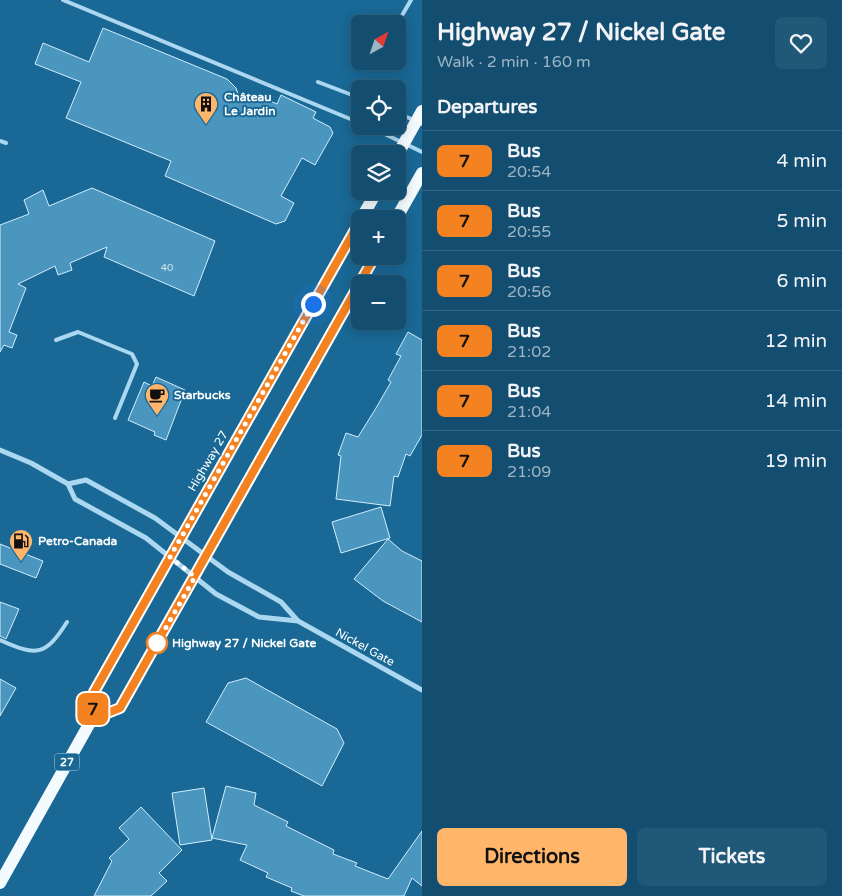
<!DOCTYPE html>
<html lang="en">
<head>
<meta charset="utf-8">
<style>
	:root { --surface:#134e70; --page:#205878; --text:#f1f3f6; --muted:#9db4c3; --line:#326583; --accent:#ffb66a }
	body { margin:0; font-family:"Varela Round",sans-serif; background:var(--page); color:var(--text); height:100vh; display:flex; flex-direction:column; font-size:19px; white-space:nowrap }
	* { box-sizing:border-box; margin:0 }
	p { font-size:16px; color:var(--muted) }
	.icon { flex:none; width:28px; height:28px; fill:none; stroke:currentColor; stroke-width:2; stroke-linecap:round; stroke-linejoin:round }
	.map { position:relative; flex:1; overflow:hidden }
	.panel { display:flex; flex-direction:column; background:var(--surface); width:420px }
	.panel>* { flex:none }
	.badge { padding:0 10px; border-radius:8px; font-size:18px; line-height:32px }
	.needle { width:32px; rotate:40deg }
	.buttons { position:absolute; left:351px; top:15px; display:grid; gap:10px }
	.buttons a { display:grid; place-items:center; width:55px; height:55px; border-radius:8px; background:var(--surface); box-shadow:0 2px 12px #0003,0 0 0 1px var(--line); font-size:25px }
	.you { position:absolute; width:25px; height:25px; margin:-12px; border:4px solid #fff; border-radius:50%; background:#1a73e8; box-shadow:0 0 0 8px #1a73e833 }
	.map>.badge { position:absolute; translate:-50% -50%; box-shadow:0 0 0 2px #fff }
	h2 { padding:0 15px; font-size:19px; line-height:45px }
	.round { display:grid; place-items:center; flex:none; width:52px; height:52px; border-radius:8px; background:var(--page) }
	.summary { display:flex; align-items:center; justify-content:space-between; height:85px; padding:0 15px }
	h1 { font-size:24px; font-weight:800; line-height:38px }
	.primary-button { display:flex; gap:10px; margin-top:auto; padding:10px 15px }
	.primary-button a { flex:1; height:58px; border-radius:8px; background:var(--accent); color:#111; font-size:20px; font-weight:800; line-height:58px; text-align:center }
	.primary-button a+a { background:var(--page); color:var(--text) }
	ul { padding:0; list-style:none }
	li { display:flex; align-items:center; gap:15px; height:60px; padding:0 15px; border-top:1px solid var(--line) }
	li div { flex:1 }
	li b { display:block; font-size:19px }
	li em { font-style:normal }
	li .badge { min-width:55px; font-weight:700; text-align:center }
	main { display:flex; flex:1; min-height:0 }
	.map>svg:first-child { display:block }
	.building { fill:#4a96bf; stroke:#d2edfb }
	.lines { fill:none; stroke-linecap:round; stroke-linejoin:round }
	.service { stroke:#abd8f0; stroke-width:4 }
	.minor { stroke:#abd8f0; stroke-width:5 }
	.primary { stroke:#f4fbff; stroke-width:12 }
	.line-casing { stroke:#fff; stroke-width:11 }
	.line { stroke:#f58220; stroke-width:8 }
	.walk { stroke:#fff; stroke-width:5; stroke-dasharray:0 9 }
	.stop-dot { fill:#fff; stroke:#f58220; stroke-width:2.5 }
	.labels { text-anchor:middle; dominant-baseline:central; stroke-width:4; stroke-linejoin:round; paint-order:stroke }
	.number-label { font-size:10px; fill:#d2e5ef }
	.shield { fill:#196895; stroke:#bad2df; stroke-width:1 }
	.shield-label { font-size:11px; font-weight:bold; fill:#fff }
	.poi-label { font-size:12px; font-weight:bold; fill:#fff; stroke:#196895; text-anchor:start }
	.street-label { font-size:12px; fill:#fff; stroke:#196895 }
	.stop-label { font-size:12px; font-weight:bold; fill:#fff; stroke:#196895; text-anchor:start }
</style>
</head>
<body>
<main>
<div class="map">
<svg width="422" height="896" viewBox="0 0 422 896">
	<rect width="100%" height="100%" fill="#196895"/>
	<path class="building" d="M103,28l124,51 9,9 5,14 18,-6 18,8 4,-9 35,17 -3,6 17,9 3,6 -18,32 -13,-7 -21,38 13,7 -9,18 -9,3 -111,-48 6,-15 -105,-43 15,-36 -46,-18 8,-21 46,19z
		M92,188l123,53 -21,55 -90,-39 3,-10 -37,16 2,7 -14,5 -3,-9 -37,18 8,4 -17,44 8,3 -5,13 -8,-3 -4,7v-127l29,-11 -5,-14 19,-10 6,16z
		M408,332l14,8v95l-12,21 -4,-2 -8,23 -4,-1 -4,30 -54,-7 5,-43 -3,-1 8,-22 12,4 18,-29 15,-26 -3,-2 13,-24 -5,-2z
		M156,377l29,13 -19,50 -12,-5 1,-3 -27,-12 16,-38 8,4z
		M381,507l9,31 -49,15 -9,-31z
		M388,539l14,12 20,10v61l-39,-21 -29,-22z
		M0,544l43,17 -7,17 -36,-14z
		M0,602l19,7 -13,30 -6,-3z
		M246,678l91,51 7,14 -22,43 -116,-64 22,-39z
		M0,679l16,9 -16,28z
		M226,786l30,7 -2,12 34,17 -2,4 48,24 -1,4 24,9 -2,3 33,13 34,-48v55l-10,-8 -8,18h-100l-13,-5 1,-3 -26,-11 2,-4 -28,-13 7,-15 -35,-7z
		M204,788l8,52 -32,5 -8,-52z
		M141,807l41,43 -23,23 8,8 -16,15h-57l18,-35 -3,-3 20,-19 -10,-11z"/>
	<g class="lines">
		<path class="service" d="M63,0l297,123
			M397,24l14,-24
			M318,82l42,16
			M398,113l24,11
			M368,126l54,26
			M0,141l6,2
			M56,340l22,-8 54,22 5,10 -22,54
			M0,640c36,16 45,17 67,-18"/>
		<path class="minor" d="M0,450l31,13 37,21 7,15 71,39 70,56 43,23 39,4
			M68,484l18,-4 69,38 73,54 53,30 17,19 124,69"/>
		<path class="primary" d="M398,154l24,-43
			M361,219l16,-28
			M396,219l26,-46
			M92,719l28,-11 255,-452
			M0,883l92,-164 2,-27 266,-471"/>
	</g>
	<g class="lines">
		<g class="line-casing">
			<path id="line" d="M360,221l-266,471 -2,27 28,-11 255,-452"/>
		</g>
		<use href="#line" class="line"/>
		<path class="walk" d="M157,643l38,-66 -25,-20 143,-253"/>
	</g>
	<defs>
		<g id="building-pin" transform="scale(1.25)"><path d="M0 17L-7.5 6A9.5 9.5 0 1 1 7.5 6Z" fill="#ffb66a" stroke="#196895"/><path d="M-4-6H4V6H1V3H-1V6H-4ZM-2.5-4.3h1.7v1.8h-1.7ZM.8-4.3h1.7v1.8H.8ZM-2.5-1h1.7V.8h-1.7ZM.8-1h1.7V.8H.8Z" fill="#111"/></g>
		<g id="cafe-pin" transform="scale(1.25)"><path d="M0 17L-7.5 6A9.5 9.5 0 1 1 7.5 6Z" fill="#ffb66a" stroke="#196895"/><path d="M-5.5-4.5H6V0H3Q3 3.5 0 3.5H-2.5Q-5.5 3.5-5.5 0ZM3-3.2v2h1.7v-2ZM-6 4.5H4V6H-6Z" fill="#111"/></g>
		<g id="fuel-pin" transform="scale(1.25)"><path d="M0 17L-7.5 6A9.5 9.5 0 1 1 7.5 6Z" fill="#ffb66a" stroke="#196895"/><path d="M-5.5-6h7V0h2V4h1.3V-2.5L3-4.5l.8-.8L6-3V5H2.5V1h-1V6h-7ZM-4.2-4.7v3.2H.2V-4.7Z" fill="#111"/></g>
	</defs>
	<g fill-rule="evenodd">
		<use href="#building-pin" x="206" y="104"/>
		<use href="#cafe-pin" x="157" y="395"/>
		<use href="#fuel-pin" x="21" y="541"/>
	</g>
	<circle class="stop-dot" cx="157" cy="643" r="10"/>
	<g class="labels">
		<g class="number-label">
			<text x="167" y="268">40</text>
		</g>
		<rect class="shield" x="54.5" y="753.5" width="25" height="17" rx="4"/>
		<g class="shield-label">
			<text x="67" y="762">27</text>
		</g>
		<g class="poi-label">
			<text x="224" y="97">Château<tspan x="224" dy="14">Le Jardin</tspan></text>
			<text x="174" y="395">Starbucks</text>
			<text x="38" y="541">Petro-Canada</text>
		</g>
		<g class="street-label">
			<text transform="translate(208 461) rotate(-60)">Highway 27</text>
			<text transform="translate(365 647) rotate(29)">Nickel Gate</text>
		</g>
		<g class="stop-label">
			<text x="172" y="643">Highway 27 / Nickel Gate</text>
		</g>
	</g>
</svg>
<div class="buttons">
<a><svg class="needle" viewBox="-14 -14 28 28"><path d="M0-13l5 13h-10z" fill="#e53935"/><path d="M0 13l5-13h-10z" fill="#9db4c3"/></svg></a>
<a><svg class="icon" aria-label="locate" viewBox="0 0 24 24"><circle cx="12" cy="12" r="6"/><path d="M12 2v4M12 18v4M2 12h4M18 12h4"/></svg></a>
<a><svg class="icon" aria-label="layers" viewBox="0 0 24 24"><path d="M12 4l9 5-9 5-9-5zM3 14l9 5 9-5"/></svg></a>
<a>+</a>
<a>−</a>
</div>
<div class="you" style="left:313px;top:304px"></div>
<b class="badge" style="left:93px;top:709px;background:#f58220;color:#111">7</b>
</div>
<section class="panel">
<div class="summary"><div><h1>Highway 27 / Nickel Gate</h1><p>Walk · 2 min · 160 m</p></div><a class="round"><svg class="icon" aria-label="heart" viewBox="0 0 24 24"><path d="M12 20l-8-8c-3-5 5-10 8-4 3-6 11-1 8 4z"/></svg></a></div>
<h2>Departures</h2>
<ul>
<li><span class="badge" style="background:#f58220;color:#111">7</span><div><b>Bus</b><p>20:54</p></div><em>4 min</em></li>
<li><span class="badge" style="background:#f58220;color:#111">7</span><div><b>Bus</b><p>20:55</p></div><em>5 min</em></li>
<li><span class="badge" style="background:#f58220;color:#111">7</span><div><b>Bus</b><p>20:56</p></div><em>6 min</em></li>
<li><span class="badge" style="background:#f58220;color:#111">7</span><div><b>Bus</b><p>21:02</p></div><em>12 min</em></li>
<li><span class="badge" style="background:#f58220;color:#111">7</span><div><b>Bus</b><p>21:04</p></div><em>14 min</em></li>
<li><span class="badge" style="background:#f58220;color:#111">7</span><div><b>Bus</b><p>21:09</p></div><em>19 min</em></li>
</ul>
<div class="primary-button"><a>Directions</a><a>Tickets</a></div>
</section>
</main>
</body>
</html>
